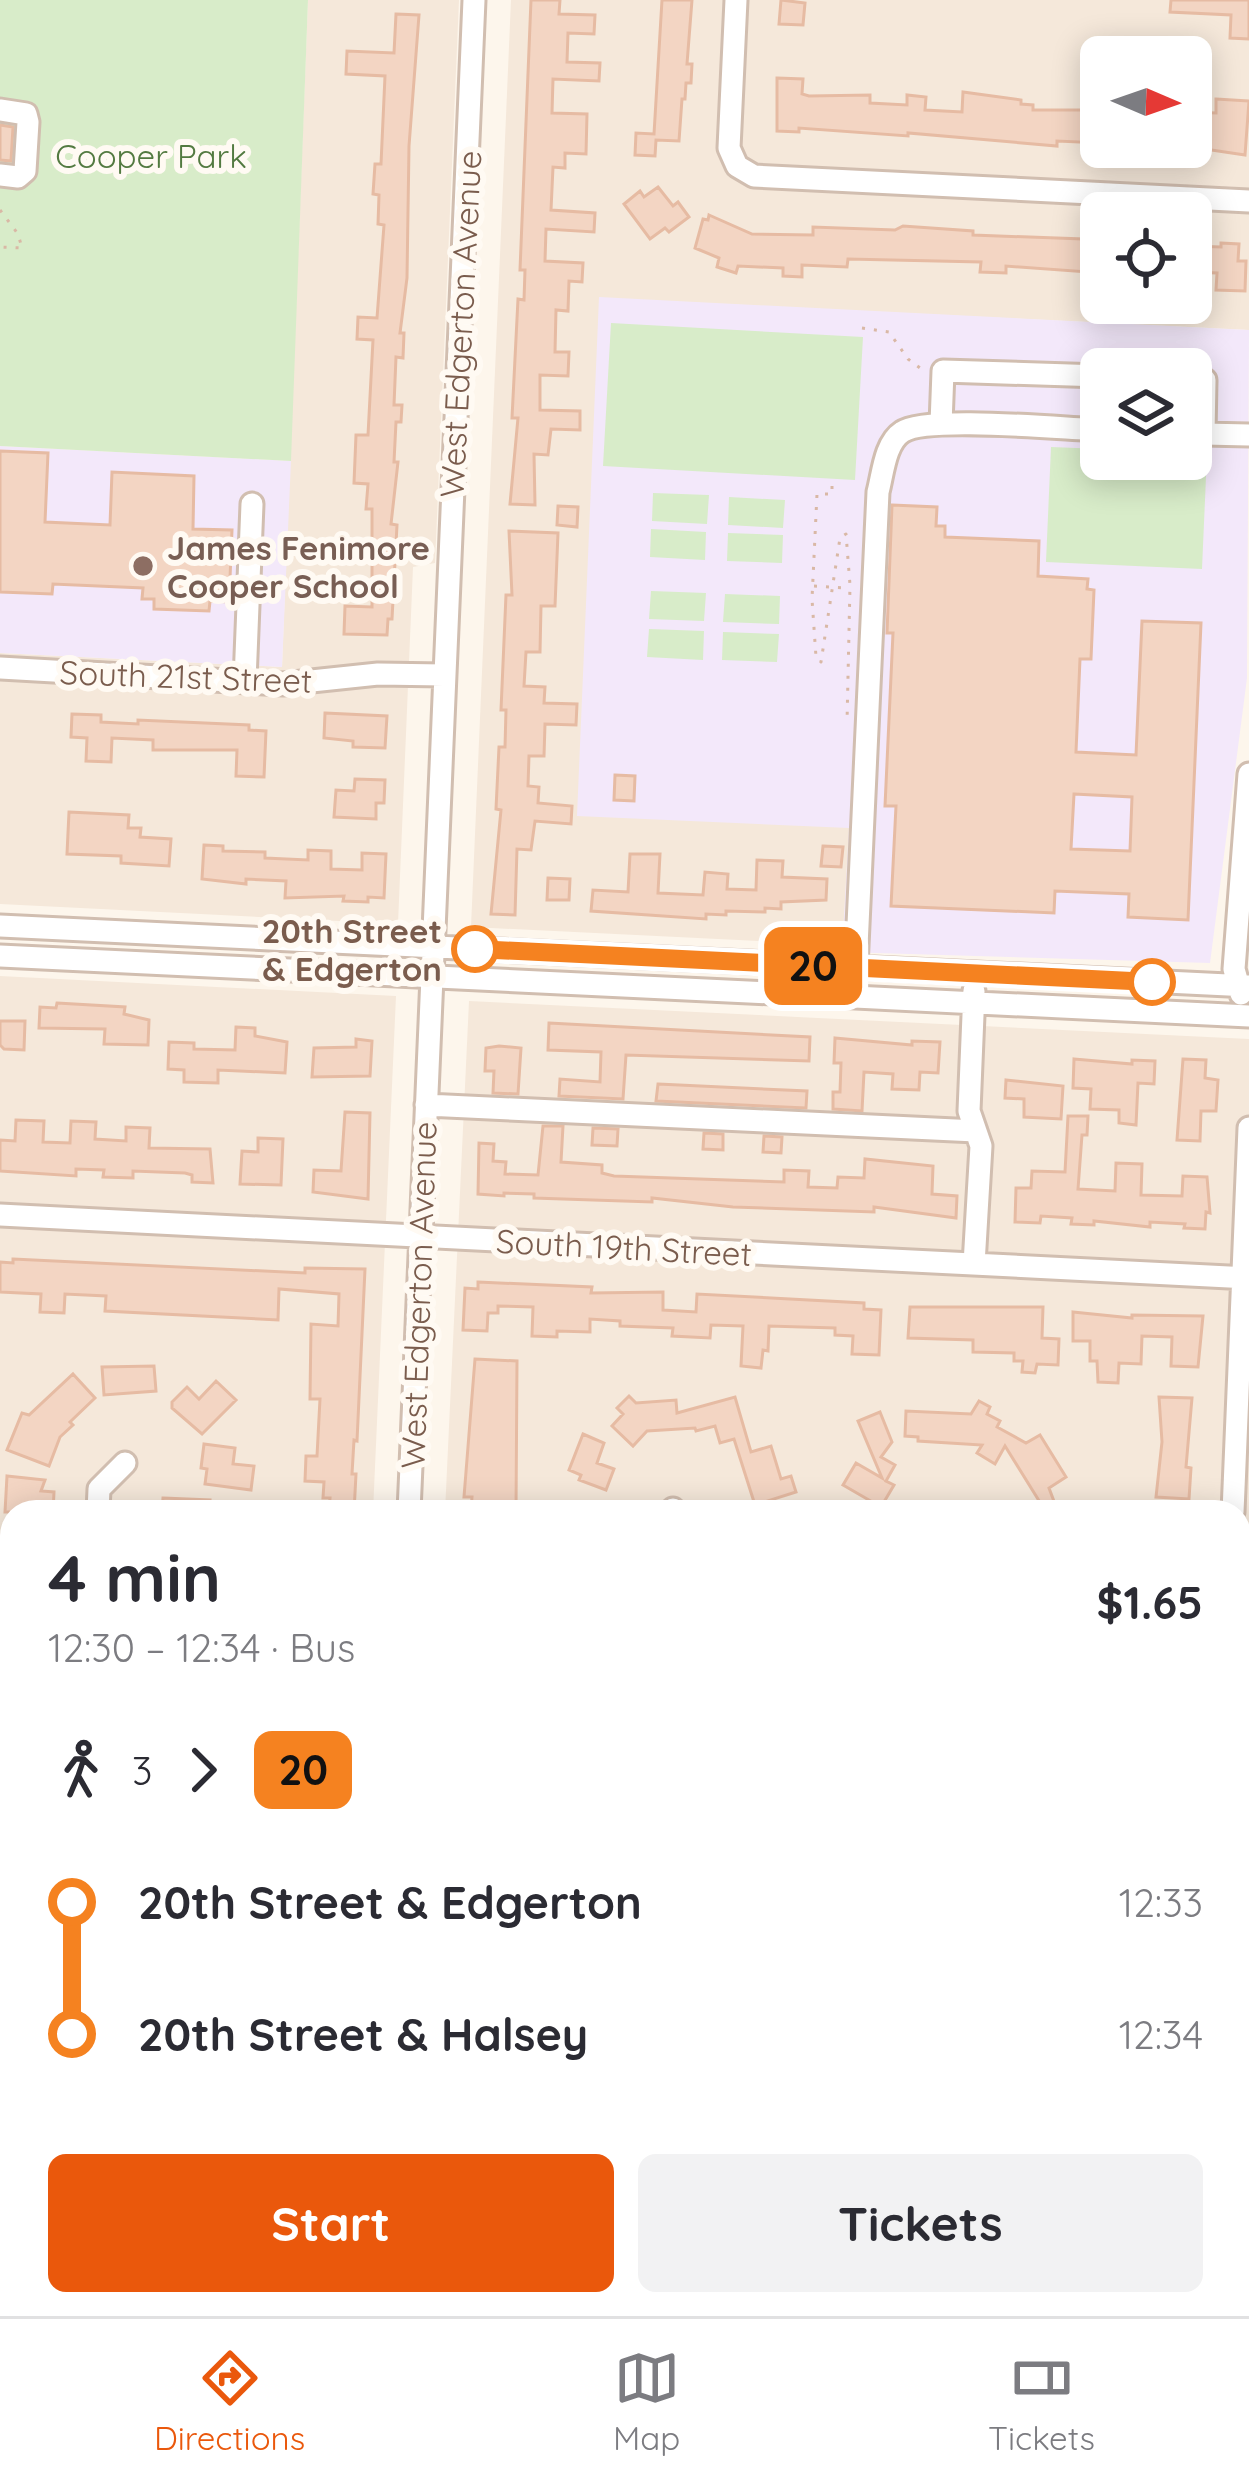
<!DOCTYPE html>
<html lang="en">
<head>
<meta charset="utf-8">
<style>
	:root { --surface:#fff; --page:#f2f2f3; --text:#2b2b33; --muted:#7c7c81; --line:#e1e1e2; --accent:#ea580c }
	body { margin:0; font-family:Quicksand,sans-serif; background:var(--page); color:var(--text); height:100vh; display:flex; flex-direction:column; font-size:45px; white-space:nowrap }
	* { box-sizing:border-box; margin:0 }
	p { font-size:39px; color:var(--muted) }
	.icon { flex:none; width:66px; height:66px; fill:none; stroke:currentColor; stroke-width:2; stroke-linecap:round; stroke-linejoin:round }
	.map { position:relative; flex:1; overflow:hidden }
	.drawer { position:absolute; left:0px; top:1500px; width:1251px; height:816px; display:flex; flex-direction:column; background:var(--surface); border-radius:36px 36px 0 0; box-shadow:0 6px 30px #0003 }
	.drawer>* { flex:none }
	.badge { padding:0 24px; border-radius:18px; font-size:42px; line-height:78px }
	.needle { width:78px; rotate:92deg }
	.controls { position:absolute; left:1080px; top:36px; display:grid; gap:24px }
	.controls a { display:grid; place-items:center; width:132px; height:132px; border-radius:18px; background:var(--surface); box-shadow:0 6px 30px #0003; font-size:60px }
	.map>.badge { position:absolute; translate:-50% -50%; box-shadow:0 0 0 6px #fff }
	.legs { display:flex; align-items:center; gap:18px; height:132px; padding:0 48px; font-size:39px }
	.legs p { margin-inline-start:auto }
	.overview { display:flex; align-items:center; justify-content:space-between; height:204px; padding:0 48px }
	h1 { font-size:66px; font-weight:700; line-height:90px }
	.cta { display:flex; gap:24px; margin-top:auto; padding:24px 48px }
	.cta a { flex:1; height:138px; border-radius:18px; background:var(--accent); color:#fff; font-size:48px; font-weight:700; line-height:138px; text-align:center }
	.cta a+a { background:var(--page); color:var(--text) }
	ul { padding:0 48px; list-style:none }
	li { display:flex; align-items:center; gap:42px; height:132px; font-size:45px }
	li i { display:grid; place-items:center; width:18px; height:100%; margin:0 15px; background:currentColor }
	li i::after { content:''; width:30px; height:30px; margin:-15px; border:9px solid; border-radius:50%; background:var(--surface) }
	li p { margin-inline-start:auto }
	li:first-child i { background:linear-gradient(#0000 50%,currentColor 0) }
	li:last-child i { background:linear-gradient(currentColor 50%,#0000 0) }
	.tabs { display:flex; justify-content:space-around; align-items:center; height:168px; border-top:3px solid var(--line); background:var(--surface); font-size:33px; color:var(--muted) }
	.tabs a { display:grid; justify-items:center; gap:6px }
	.tabs .on { color:var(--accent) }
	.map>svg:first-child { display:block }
	.residential { fill:#f5e8da; fill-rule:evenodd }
	.education { fill:#f3e8fa; fill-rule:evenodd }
	.green { fill:#d8ecc9 }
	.building { fill:#f3d5c3; stroke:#e6bba3; stroke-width:3; fill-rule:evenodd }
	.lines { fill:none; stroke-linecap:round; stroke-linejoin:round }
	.minor-casing { stroke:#d1beb0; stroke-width:27 }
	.highway-casing { stroke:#dad1cd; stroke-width:36 }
	.path { stroke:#d9b8a5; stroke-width:3; stroke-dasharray:3 9; stroke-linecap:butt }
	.minor { stroke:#fff; stroke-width:21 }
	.highway { stroke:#f7b7a3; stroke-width:30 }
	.line-1-casing { stroke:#fff; stroke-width:27 }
	.line-1 { stroke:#f58220; stroke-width:18 }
	.education-dot { fill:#8d6e63; stroke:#fffaf3; stroke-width:4.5 }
	.stop-1-dot { fill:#fff; stroke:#f58220; stroke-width:6 }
	.labels { text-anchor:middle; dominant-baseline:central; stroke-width:12; stroke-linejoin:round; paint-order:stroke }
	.park-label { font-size:33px; fill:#537a41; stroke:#fffaf3 }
	.street-label { font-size:33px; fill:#7a5c4d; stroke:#fffaf3 }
	.education-label { font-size:33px; font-weight:bold; fill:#785e54; stroke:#fffaf3; text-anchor:start }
	.stop-label { font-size:33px; font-weight:bold; fill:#7a5c4d; stroke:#fffaf3; text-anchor:end }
</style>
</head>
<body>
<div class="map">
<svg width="1249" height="2316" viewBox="0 0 1249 2316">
	<rect width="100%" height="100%" fill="#fdf6ec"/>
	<path class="residential" d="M308,0h151l-24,563 -22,4 -15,357 -398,-20v-251l282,14z
		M511,0h738v330l-650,-32 251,530 -7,117 -372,-18zM1101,57h90v90h-90zM1101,213h90v90h-90z
		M0,976l396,20 -23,516h-361v235h-12z
		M469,1001l780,38v732l-10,-1v-258h-794z
		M0,1976l12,1v327h350l-1,12h-361z
		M388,2304h804l-1,12h-804z"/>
	<path class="education" d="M599,297l650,33 -2,348 -37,285 -368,-11 7,-124 -272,-12zM1101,369h90v90h-90z
		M0,446l291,15 -9,206 -282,-14z"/>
	<path class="green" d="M0,0h308l-17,461 -291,-15z
		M611,323l252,14 -8,143 -252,-14z
		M1051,447l50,2v10h90v-6l16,1 -5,115 -156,-7z
		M653,493l56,2 -2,29 -55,-3z
		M729,497l56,3 -2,28 -55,-3z
		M651,529l55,3 -1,28 -55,-3z
		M728,533l55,2 -1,28 -55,-2z
		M651,591l55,2 -2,28 -55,-2z
		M725,594l55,2 -1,28 -56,-2z
		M649,629l55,2 -1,29 -56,-3z
		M723,632l56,2 -2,28 -55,-2z
		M1239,2047h10v269h-58l1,-12h47z"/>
	<path class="building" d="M531,0h29l-1,14 36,1 -1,19 -26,-1 -1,29 33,1 -1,18 -46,-2 -1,34 35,1 -1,40 -21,-1v15l-12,-1 -2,43 44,3 -1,19 -48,-3 -1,32 38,2 -1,19 -13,-1 -1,30 -12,-1 -1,42h14l-1,24 -28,-1v35l40,1v19l-29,-1 -3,26 -14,-1 1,51 -25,-1 8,-86h-6l6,-119 6,1 1,-30h-5z
		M662,0h30l-5,64h5l-1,19h-5l-1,16h-3l-3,42 -23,-1 -1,16 -20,-1 1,-22 18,1z
		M781,0l24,3 -2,22 -24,-1z
		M1171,0h78v39l-19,-1 1,-23 -61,-3z
		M396,14l23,1 -10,131 -2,132 -7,55h4l-1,25 -7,-1 -2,48h8l-1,17h-5l-2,40h4l-7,62 6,1 -5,94h-4l-1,16 -43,-1 1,-28 27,1v-98h-6l2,-25 -14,-1 2,-48h12l5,-95 -16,-1 1,-22 19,1 7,-93 -6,-1 1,-29 -6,-1 2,-30h6l4,-88 -39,-2 1,-23 47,2z
		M777,78l26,1 -1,15 7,2 61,-1v8l37,2v-10l19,2 -1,13 37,2 1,-20 58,8v4l12,1v5h68v33l-44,-2v5l-149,-13v3l-109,-8v4l-22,-1z
		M1216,99l33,2 -4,54 -54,-8v-35l25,1z
		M0,125l13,2 -2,34 -11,-1z
		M658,187l15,19 5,-4 11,15 -20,15 -4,-4 -15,11 -26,-35 16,-13 4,6z
		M709,215l43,19 61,1v-8l82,3 8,-4 70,5v4l110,4v4h18v30l-95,-7v7l-26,-1 1,-10 -133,-3 -1,8 -45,-2v12l-19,-1v-8l-45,-2 -2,7 -19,-6 2,-9 -24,-10 8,-29 5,1z
		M1221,243l18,1 -1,17h8l-1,30 -29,-1 1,-17 -26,-1v-26l30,1z
		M0,451l48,2 -3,69 65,3 2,-53 82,4 -1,53 39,1 -3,72 -19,-1 -1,10 -55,-2v-10h-12l1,-11 -90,-4 -1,10 -52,-2z
		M892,505l45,2 -1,19h9v11l94,4 -1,35 50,3 -1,10 7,1 -3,69h-11l-4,93 60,3 6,-134 59,2 -13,297 -60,-3 1,-23 -74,-3 -1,22 -163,-7 5,-100h-11l8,-173h-6zM1074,794l58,3 -2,54 -59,-2z
		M558,506l20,1 -1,20 -20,-2z
		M509,531l49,2 -3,73h-14l-1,46h-14l-2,34 21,1 -1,16 33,1 -1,21 -31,-1 -1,32h-15l-1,30 11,1 -1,16 34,3 -1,18 -36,-3 -4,29 -14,-1 -2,66 -24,-1 10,-104 -5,-1 3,-62h6l1,-37h-5l5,-115h6z
		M325,713l62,3 -2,32 -32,-1v-6l-29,-3z
		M72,714l29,1v7l37,2v-4l111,5v5l17,1 -2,46 -28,-1 1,-26h-84v-10l-41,-2 -1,24 -25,-1 1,-23 -16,-1z
		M615,775l20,1 -1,25 -20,-1z
		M355,779l30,1 -1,23h-8v16l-42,-2 2,-27 18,1z
		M69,812l60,3 -1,13h13l-1,9 31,2 -2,27 -48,-3v-7l-54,-2z
		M204,845l19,1v5l42,1v6l43,2v-10l23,1v18l31,1v-17l24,1 -2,44 -16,-1v5l-25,-1 1,-5 -59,2 1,-17 -40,-2v5l-44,-5z
		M823,846l20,1 -2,20 -20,-1z
		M630,854h30l-2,39 45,2 2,-23 23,2 -1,15 29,1 1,-30 26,1 -1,16 45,2 -1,21 -45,2v7l-16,-1v4l-39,-1v4l-20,-1v5l-115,-8 2,-21 35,2z
		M548,878l22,1 -1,21h-22z
		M57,1003l68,4 -1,7 25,6 -1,25 -44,-1 1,-15 -66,-1 1,-21 16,1z
		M0,1021h25l-1,29 -20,-1 -4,-4z
		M549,1023l261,14 -1,24 -183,-6 -3,44 -64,-3 1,-17 40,3 1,-30 -53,-2z
		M236,1027l19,1v8l32,6 -2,31 -67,-3v13l-34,-1v-12l-16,-1 1,-27 25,1v6l41,1z
		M835,1038l77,7v-4l28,1 -2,31 -18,-1 -1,18 -27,-1 1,-15 -29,-2 -2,39 -29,-2v-17h7l1,-29h-7z
		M356,1039l16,2 -2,35 -58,1 2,-29 42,-1z
		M499,1046l22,2 -3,46 -25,-1 1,-22h-9l1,-23z
		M1074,1059l58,5v-4l23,1 -1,23 -16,-1 -2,42 -17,-2v-13l-29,-1 1,-20 -18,-1z
		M1183,1059l23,1 -1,18 13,2 -2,31h-15l-1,30 -23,-1z
		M1006,1080l57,6 -2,33 -37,-2v-18l-19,-1z
		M658,1084l149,7 -1,17 -150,-7z
		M345,1112l25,1 -2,86 -55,-7 1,-22 27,1z
		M1068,1116h20l-1,19h-5l-4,54 37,2 1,-28 26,1 -1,31 41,1 1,-20 24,1 3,36 -4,-1 -1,17 -21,-1 1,-4 -35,-2v5l-56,-6v4l-23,-1 1,-6 -31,-2 -1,7 -25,-1 1,-34h15l1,-17 33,1z
		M16,1120l28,1 -1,21 27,1 1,-22 25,1 -1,17 31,2v-14l24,1 -1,20 61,1 3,34 -21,-1v-7l-7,-2 -52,-2v7l-30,-1 1,-7 -28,-1v7l-76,-5v-31l15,1z
		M543,1126h20l-2,36 41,3v8l12,3 170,6v-12l25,1 -1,16 29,1 1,-11 26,1 1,-19 68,7 -1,28 25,2 -1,22 -82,-11v5l-141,-5 -81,-9v4l-118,-4v-4l-30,-1v3l-26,-2 1,-51 15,1 -1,17 13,1 -1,12 33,1z
		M593,1128l25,1 -1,17 -25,-1z
		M704,1133l19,1v16l-20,-1z
		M764,1136l18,1 -1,16 -18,-1z
		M258,1138l25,1 -2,46 -41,-1 2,-33 16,1z
		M13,1259l292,14v-5l60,1 -8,172 -3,-1 -2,34h4l-2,38h-25l1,-14h-7l1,-16 -19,-1 1,-25h11l3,-57h-10l1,-75 27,2 1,-32 -60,-5 -1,31 -173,-9 1,-15 -41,-2 -1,19 -24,-1 1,-18 -41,-2v-30l13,1z
		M478,1282l114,5 -1,6 72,-1v18l33,2 1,-18 167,9v6l17,1 -2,45 -27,-1 1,-18 -18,-1v-7l-66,-2 -1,25 -5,-1 -2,18 -20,-2 2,-40 -32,-1 -1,13 -38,-2 1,-8 -53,-2v-5l-30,-2v13l-33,-1v6l-25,-1 1,-29 -35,-1v7h-10l-1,18 -24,-1 2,-42 13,1z
		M910,1307h133l-1,31 17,1 -1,26 -21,-1 -2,9 -13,-1 1,-11h-9v-8l-41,-1v-12l-65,-2z
		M1073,1312l59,6v-3l71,1 -5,51 -27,-1 1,-29 -30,-1 -1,28 -22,-1 -1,20 -20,-1 -1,-21h-7v-20h-17z
		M475,1359l42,2 -1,151h-45l1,-15h-8z
		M154,1366l2,25 -52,4 -2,-28z
		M73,1374l22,24 -25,24 3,3 -13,12 -11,29 -42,-16 15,-37 7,2z
		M216,1381l20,19 -34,34 -30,-26v-6l15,-15 12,12z
		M629,1396l7,7 40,-3 1,13 58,-16 16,55 20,-6 10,33 10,-3 5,16 -41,13 -21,-66 -14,4 -5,-17 -19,5 -1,-3 -48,3 -14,15 -21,-20 11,-12 -6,-6z
		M1159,1397l33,1 -6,69 5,1 -2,31 -33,-2 6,-55z
		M979,1401l11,6 -3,7 13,7 -3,6 29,16 14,-8 26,42 -17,11 9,24h-12l-41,-66 -10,18 -18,-11 5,-8 -64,-4v-4l-13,-1 1,-25 65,3z
		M880,1412l12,30 -11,15 14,8 -9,16 8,4 -13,22 -38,-22 13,-22 26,15 -24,-57z
		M583,1434l21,9 -7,20 17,6 -8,21 -27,-10 2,-5 -12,-5z
		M204,1444l31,4 -2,16 21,2 -3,24 -46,-6 2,-15 -6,-1z
		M7,1476l38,4 -4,11 13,1 -1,20h-48z
		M163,1498l47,2 -1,12h-47z"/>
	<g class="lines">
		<g class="minor-casing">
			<path id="minor" d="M736,0l-7,148 8,18 17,10 495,25
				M0,110l26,4 2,8 -3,49 -7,6 -18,-2
				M1191,380h14l-1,54 -13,-1
				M941,424l2,-53 158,5
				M1204,434l45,1
				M0,668l283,16 95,-10 66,1
				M245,681l7,-177
				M0,926l1249,60
				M0,956l1249,60
				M856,968l22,-476c5,-19 7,-49 24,-60 24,-17 163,-3 199,-2
				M974,991l-5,120 12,35 -7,118
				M1241,994l-7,-25 15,-195
				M426,1105l550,26
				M0,1215l1249,63
				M98,1512l1,-23 26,-26
				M409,1512l65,-1512
				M673,1512v-3
				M1233,1512l16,-384
				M0,1608l12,1
				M1239,1643l10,1
				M0,2029l12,1
				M373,2316v-12
				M644,2316v-12
				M916,2316v-12"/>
		</g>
		<g class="highway-casing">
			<path id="highway" d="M0,1782l12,1
				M1239,1803h10
				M0,1830l12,1
				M1239,1850l10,1
				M1239,1875l10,1
				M0,1894h12
				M1239,1930l10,1
				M0,1940h12
				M1239,1962l10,1
				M1239,2008l10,1
				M1239,2035l10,1"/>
		</g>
		<path class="path" d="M0,210l18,24 4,14 -22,-1
			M862,328l27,4 19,27 16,12
			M832,486v8h-15l-5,105 4,58 5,5 19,-124 6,-4 4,51 -3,138
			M814,586l33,2
			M25,2304l6,12
			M51,2316l21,-12"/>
		<use href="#minor" class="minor"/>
		<use href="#highway" class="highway"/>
	</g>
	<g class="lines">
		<g class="line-1-casing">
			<path id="line-1" d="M475,949l677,33"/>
		</g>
		<use href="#line-1" class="line-1"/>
	</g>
	<circle class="education-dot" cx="143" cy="566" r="12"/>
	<g class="stop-1-dot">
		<circle cx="475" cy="949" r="21"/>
		<circle cx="1152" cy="982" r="21"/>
	</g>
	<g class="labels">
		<g class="park-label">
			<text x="151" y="155">Cooper Park</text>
		</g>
		<g class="street-label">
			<text transform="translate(460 324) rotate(-87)">West Edgerton Avenue</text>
			<text transform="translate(186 676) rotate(2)">South 21st Street</text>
			<text transform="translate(624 1247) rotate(3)">South 19th Street</text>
			<text transform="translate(418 1295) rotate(-88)">West Edgerton Avenue</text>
		</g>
		<g class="education-label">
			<text x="167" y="547">James Fenimore<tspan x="167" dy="38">Cooper School</tspan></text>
		</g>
		<g class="stop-label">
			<text x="442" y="930">20th Street<tspan x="442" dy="38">&amp; Edgerton</tspan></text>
		</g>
	</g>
</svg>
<div class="controls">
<a><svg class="needle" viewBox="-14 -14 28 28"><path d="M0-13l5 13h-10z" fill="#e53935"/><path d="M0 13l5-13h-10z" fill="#7c7c81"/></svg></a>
<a><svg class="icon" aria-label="locate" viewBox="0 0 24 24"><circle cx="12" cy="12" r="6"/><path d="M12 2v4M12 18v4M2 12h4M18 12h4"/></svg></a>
<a><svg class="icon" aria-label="layers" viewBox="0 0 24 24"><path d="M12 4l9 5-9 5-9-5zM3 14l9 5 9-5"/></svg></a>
</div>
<b class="badge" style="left:813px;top:966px;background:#f58220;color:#111">20</b>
<section class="drawer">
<div class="overview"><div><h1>4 min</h1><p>12:30 – 12:34 · Bus</p></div><b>$1.65</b></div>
<div class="legs"><svg class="icon" aria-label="walk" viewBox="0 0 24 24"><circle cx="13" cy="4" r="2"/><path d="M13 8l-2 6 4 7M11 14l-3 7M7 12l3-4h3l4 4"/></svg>3<svg class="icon" aria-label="forward" viewBox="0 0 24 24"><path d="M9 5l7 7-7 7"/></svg><b class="badge" style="background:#f58220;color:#111">20</b></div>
<ul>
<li><i style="color:#f58220"></i><b>20th Street &amp; Edgerton</b><p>12:33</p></li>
<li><i style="color:#f58220"></i><b>20th Street &amp; Halsey</b><p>12:34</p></li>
</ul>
<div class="cta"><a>Start</a><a>Tickets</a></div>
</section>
</div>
<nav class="tabs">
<a class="on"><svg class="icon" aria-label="directions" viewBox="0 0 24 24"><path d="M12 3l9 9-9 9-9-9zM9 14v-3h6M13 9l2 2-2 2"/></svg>Directions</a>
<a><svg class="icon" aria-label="map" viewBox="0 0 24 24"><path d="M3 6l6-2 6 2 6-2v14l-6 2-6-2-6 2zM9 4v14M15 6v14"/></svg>Map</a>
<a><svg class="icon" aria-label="tickets" viewBox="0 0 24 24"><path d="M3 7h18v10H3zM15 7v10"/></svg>Tickets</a>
</nav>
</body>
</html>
